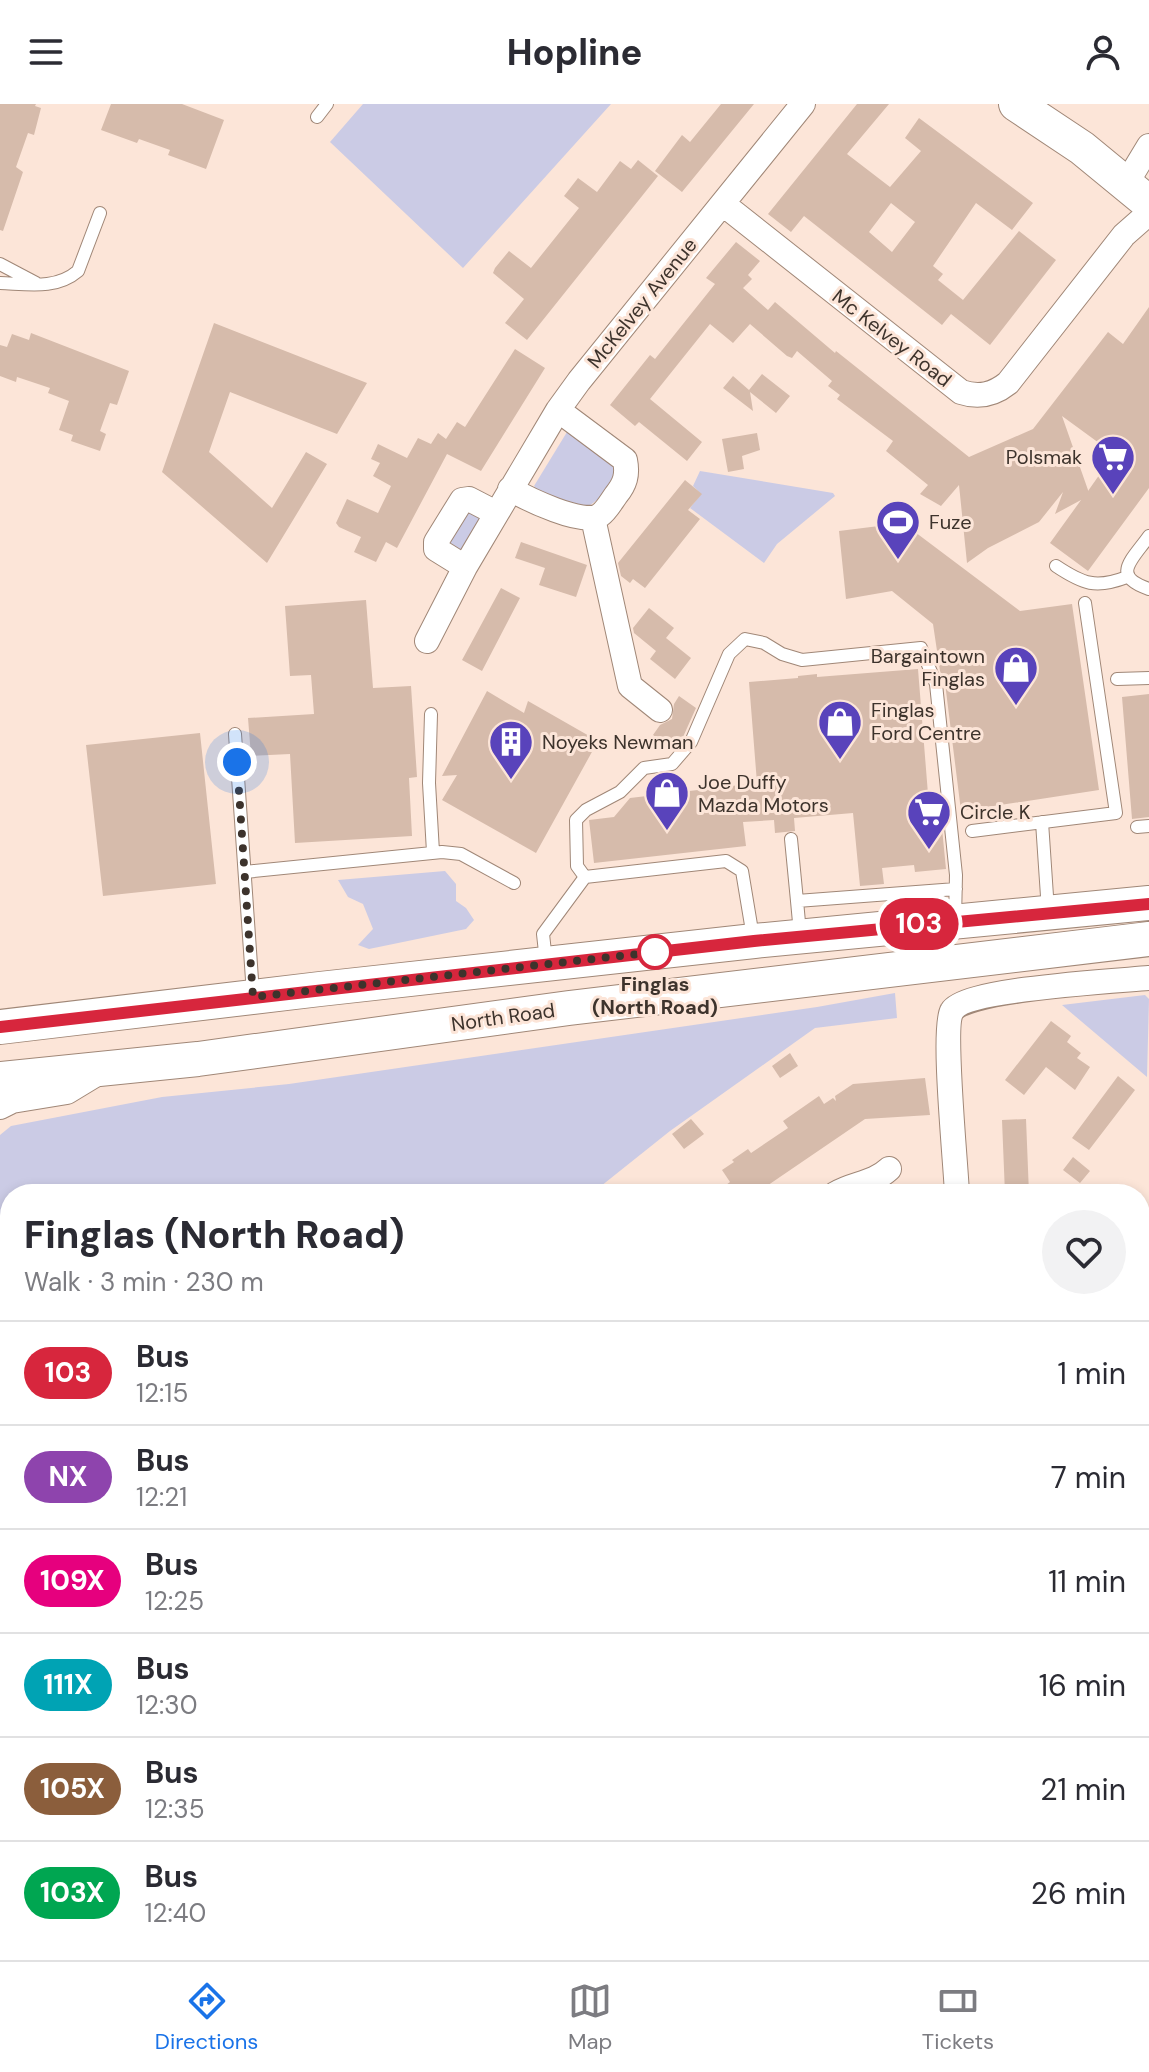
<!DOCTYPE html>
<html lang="en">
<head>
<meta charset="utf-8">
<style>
	:root { --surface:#fff; --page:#f2f2f3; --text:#2b2b33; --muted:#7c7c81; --line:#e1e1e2; --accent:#1a73e8 }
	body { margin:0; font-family:"DM Sans",sans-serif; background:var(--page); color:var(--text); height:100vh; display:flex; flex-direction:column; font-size:30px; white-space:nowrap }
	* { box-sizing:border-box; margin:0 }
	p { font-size:26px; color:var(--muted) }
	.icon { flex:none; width:44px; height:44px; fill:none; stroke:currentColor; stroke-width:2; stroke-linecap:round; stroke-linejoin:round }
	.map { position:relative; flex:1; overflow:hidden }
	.drawer { position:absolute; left:0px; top:1080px; width:1150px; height:776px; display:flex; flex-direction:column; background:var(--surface); border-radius:32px 32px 0 0; box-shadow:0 4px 12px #0003 }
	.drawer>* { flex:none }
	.badge { padding:0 16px; border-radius:26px; font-size:28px; line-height:52px }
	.you { position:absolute; width:40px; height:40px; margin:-20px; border:6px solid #fff; border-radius:50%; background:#1a73e8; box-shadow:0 0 0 12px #1a73e833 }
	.map>.badge { position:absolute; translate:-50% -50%; box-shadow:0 0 0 4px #fff }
	.round { display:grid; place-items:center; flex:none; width:84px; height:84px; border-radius:42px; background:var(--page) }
	.overview { display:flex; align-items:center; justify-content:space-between; height:136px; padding:0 24px }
	h1 { font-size:38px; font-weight:800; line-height:60px }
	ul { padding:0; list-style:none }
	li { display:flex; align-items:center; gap:24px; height:104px; padding:0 24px; border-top:2px solid var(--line) }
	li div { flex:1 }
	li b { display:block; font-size:30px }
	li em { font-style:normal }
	li .badge { min-width:88px; font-weight:700; text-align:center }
	header { display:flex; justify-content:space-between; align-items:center; height:104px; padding:0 24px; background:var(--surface); font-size:36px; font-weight:800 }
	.dock { display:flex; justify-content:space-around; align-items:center; height:112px; border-top:2px solid var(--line); background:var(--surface); font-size:22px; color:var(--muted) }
	.dock a { display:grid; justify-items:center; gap:4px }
	.dock .on { color:var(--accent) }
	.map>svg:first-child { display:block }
	.green { fill:#cbcbe5 }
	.building { fill:#d6bbab; fill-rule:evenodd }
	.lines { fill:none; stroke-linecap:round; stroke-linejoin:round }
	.lane-casing { stroke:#a08777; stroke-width:14 }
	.street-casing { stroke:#a08777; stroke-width:26 }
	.secondary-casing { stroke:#a08777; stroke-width:36 }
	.lane { stroke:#fff; stroke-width:12 }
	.street { stroke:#fff; stroke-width:24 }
	.secondary { stroke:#fff; stroke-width:34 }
	.line-casing { stroke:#fff; stroke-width:18 }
	.line { stroke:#d7263d; stroke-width:12 }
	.walk { stroke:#3d332c; stroke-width:8; stroke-dasharray:0 14.4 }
	.stop-dot { fill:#fff; stroke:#d7263d; stroke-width:4 }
	.labels { text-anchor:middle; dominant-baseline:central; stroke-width:6; stroke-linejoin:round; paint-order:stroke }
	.street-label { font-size:20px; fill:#3d332c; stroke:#fce5d8 }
	.poi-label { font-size:20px; fill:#3d332c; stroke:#fce5d8; text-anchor:start }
	.stop-label { font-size:20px; font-weight:bold; fill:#3d332c; stroke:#fce5d8 }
</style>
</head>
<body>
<header><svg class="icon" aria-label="menu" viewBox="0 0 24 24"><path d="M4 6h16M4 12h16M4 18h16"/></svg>Hopline<svg class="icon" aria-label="person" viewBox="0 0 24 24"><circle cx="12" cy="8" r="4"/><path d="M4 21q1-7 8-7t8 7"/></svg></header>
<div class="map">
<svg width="1149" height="1856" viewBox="0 0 1149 1856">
	<rect width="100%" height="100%" fill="#fce5d8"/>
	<path class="green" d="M363,0h248l-148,164 -133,-126z
		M567,328l16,6 31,29c2,18 -14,32 -28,41l-47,-15 -5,-7z
		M700,367l133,22 2,3 -58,48 -13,19 -74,-55 11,-14 -8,-8z
		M468,406l14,9 -18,31 -9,1 -8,-6z
		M445,767l11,13v17l10,7 8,12 -8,9 -97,20 -11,-4 15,-16 -10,-25 -15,-7 -10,-17z
		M895,889l2,25 -82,10 -145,103 -79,63h-581v343l-10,-22v-380l11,-9 151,-29 127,-13 528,-77z
		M1145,891l4,4 -2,78 -85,-72z
		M1140,1480l9,1v67l-9,-8z
		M0,1509l10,12v61l-10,13z
		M10,1664v70l-10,6v-67z
		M247,1846h31l9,10h-42z
		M347,1846h292l10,10h-293z"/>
	<path class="building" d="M0,0h36l-1,2 6,2 -7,27 -6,-2 -12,34 7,5 -20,59 -3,-1z
		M111,0h71l42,16 -18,49 -38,-14 2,-5 -31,-11 -2,4 -36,-13z
		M721,0h33l-72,88 -27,-21 27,-36 8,7z
		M857,0h32l-42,50 43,33 31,-36 -16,-13 14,-20 114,85 -21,27 -36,-27 -43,63 10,8 -5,6 25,20 56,-69 37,29 -66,85 -39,-31 -9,11 -138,-109 -13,16 -23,-18zM891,99l24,19 -23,30 -23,-20z
		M638,56l20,16 -131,164 -22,-17 19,-24 -31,-26 2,-5 14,-17 22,17 48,-60 -15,-12 14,-18 19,14 23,-31 11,8z
		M736,138l24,19 -12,14 4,4 -9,9 25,22 7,-8 60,51 1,-2 133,106 64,-28 75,-97 15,12 26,-37v181l-61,83 -38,-28 31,-43 -26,14 8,-22 -24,30 -51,26 -21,15 -8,-78 -18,21 -21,-12 8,-9 -42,-34 7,-10 -56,-42 3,-4 -12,-9 4,-5 -35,-30 -5,7 -5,-2 -37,-32 -17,19 -23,-19 -60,75 52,43 -15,19 -48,-39 -4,4 -25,-21 40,-50 5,4 60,-75 -9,-6zM1062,312l52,38 -26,37v-1z
		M214,219l153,60 -30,51 -107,-42 -21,60 63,56 34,-56 21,12 -60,99 -105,-91z
		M31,229l98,38 -12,34 -7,-2 -10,28 6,3 -6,17 -29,-10 2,-6 -14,-5 10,-29 -21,-8 2,-5 -33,-11 -1,5 -16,-6v-31l7,2 5,-13 17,6z
		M515,245l30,19 -64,103 -34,-17 -50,94 -11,-6 -10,20 -22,-10 7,-15 -22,-10 -3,-4 11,-24 31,14 13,-27 -18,-10 7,-13 -9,-4 7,-15 29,14 11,-20 13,6 7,-11 8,6 11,-17 8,5z
		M762,270l28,22 -14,17 -26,-21 3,19 -30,-23 10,-12 16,14z
		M757,329l3,17 -18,6 2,13 -16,3 -6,-33z
		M685,376l17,14 -14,16 12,9 -55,69 -12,-9 -3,4 -9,-7 -3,-13z
		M903,419l117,88 52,-7 27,186 -138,21 -16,-128 -5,-12 -7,-47 -41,-33 -46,8 -7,-68z
		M521,438l66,23 -11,32 -37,-12 6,-17 -30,-10z
		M501,484l19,10 -38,73 -20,-11z
		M366,496l7,88 38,-2 6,91 -8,1 3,58 -117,7 -5,-89 -39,2 -3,-38 66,-4 -3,-39 -21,1 -5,-70z
		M649,504l25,20 -8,10 25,20 -16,21 -25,-20 6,-8 -22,-18 -1,-5z
		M918,565l12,150 11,-1 5,51 -31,3 -1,-7 -32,3 2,16 -24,2 -7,-73 -59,5 1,13 -20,2 -1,-13 -31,2 3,24 -152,17 -5,-43 25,-3 16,-19 127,-15 -8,-101 49,-4v-2l19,-2v3z
		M487,587l37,22 4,-12 70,40 -62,112 -94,-53 15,-25 -15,1z
		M1149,590v123l-17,2 -10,-122z
		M679,592l17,12 -13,29 -10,12 -20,-14 7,-10 12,-6 2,-15z
		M200,629l16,151 -113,12 -17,-151z
		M1051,917l20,15 -4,6 14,11 -4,5 13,9 -15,23 -29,-23 -22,28 -19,-15z
		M790,949l8,13 -18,12 -8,-12z
		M1118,972l17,14 -46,60 -17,-12z
		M925,974l5,37 -65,4 -110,75h-41l16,-12 -8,-12 12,-8 -2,-2 16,-11 3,4 37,-25 -5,-7 36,-25 5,8 9,-6 3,3 -1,-5 18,-12z
		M691,1015l13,15 -20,15 -12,-15z
		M1026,1015l3,75h-24l-3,-74z
		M1073,1053l17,14 -10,12 -17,-13z"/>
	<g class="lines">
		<g class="lane-casing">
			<path id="lane" d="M317,13l10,-13
				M0,160l36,19
				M0,179c27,1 56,7 78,-12l22,-58
				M1149,432c-17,24 -39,40 0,53
				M1056,462c27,18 40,23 71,11
				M1117,575l32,-1
				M431,610l-2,69 4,69
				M235,630l18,260
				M1042,718l6,89
				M1137,723l12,-1
				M972,727l144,-18 -31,-210
				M791,735l6,62
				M245,768l197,-20 19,2 53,29
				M585,773l-8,-11 -1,-46 10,-10 34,-18 24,-24 28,-4 19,-22 38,-88 16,-15 19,4 18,11 20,6 119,-12 15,36 20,191 -1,44
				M800,829l-3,-32 159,-12
				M546,857l-3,-27 42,-57 141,-16 16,10 11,66
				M0,1757l10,-2"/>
		</g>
		<g class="street-casing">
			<path id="street" d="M1126,80l23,-38
				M723,100l238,188c18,6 32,3 47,-9l116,-148 25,-22
				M510,385c16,9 74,38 90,26 6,-4 11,-13 16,-20 9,-11 12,-20 9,-35l-67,-50
				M496,409l-27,-14 -7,1 -26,42v7l29,18 93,-157 21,-29 224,-277
				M593,414l37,168 30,24
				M427,537l38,-74
				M0,1003l12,-6 55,-9 33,-20
				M835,1090c18,-11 38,-10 54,-25
				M957,1090c-1,-28 -15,-167 -5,-183 13,-22 165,-30 197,-33
				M0,1463l10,12
				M1140,1626l9,-11
				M0,1640l10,-10
				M315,1846l8,10
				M664,1846l10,10
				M1007,1846l12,10
				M964,1856l7,-10"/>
		</g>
		<g class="secondary-casing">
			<path id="secondary" d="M1016,0l66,44 67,55
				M0,923l320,-38 434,-48 395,-38
				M0,975l198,-20 371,-51 580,-69"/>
		</g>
		<use href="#lane" class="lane"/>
		<use href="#street" class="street"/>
		<use href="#secondary" class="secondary"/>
	</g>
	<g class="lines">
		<g class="line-casing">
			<path id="line" d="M0,923l754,-86 395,-37"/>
		</g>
		<use href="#line" class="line"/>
		<path class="walk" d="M237,658l16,235 412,-46 -10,1"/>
	</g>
	<defs>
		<g id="supermarket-pin" transform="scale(2.3)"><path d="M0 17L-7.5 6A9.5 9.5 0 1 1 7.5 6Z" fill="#5943bb" stroke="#fce5d8"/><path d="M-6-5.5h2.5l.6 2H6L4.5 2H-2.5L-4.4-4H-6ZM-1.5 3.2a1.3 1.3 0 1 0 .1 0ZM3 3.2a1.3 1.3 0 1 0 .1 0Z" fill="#fff"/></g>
		<g id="stadium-pin" transform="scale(2.3)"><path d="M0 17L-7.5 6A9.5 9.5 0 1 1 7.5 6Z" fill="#5943bb" stroke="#fce5d8"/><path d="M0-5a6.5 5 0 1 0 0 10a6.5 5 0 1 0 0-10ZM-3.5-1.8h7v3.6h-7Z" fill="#fff"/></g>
		<g id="shop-pin" transform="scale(2.3)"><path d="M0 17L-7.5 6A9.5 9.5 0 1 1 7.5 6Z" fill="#5943bb" stroke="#fce5d8"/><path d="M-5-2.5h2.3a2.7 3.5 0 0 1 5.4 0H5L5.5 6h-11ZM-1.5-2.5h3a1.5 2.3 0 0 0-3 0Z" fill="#fff"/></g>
		<g id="building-pin" transform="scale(2.3)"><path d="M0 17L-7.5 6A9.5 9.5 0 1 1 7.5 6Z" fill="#5943bb" stroke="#fce5d8"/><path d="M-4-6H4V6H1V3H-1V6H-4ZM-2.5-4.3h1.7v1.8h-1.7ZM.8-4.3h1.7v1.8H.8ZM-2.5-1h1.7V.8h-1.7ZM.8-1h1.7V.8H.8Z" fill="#fff"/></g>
	</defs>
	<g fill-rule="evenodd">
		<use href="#supermarket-pin" x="1113" y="353"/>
		<use href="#stadium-pin" x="898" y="418"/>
		<use href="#shop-pin" x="1016" y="564"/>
		<use href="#shop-pin" x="840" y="618"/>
		<use href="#building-pin" x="511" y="638"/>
		<use href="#shop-pin" x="667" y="689"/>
		<use href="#supermarket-pin" x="929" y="708"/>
	</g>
	<circle class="stop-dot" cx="655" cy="848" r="16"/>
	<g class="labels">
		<g class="street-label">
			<text transform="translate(642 199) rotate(-51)">McKelvey Avenue</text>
			<text transform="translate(892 234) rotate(38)">Mc Kelvey Road</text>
			<text transform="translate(503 913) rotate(-8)">North Road</text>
		</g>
		<g class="poi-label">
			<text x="1082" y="353" text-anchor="end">Polsmak</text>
			<text x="929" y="418">Fuze</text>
			<text x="985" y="552" text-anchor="end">Bargaintown<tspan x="985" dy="23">Finglas</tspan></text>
			<text x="871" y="606">Finglas<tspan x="871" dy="23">Ford Centre</tspan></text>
			<text x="542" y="638">Noyeks Newman</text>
			<text x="698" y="678">Joe Duffy<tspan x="698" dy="23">Mazda Motors</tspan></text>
			<text x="960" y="708">Circle K</text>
		</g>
		<g class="stop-label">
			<text x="655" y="880">Finglas<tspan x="655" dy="23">(North Road)</tspan></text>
		</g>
	</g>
</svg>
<div class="you" style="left:237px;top:658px"></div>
<b class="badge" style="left:919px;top:820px;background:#d7263d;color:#fff">103</b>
<section class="drawer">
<div class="overview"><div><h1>Finglas (North Road)</h1><p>Walk · 3 min · 230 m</p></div><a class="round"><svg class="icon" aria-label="heart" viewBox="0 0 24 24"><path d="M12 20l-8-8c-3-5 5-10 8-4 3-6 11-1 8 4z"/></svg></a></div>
<ul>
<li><span class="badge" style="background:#d7263d;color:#fff">103</span><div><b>Bus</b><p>12:15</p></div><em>1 min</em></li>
<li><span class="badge" style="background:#8e44ad;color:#fff">NX</span><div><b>Bus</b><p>12:21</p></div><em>7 min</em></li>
<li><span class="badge" style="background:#e6007e;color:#fff">109X</span><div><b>Bus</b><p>12:25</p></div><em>11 min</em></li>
<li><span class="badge" style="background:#00a3b4;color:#fff">111X</span><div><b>Bus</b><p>12:30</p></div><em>16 min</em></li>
<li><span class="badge" style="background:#8b5e3c;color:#fff">105X</span><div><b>Bus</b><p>12:35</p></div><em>21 min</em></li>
<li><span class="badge" style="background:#00a651;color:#fff">103X</span><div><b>Bus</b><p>12:40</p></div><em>26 min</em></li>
</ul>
</section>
</div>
<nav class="dock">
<a class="on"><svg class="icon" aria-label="directions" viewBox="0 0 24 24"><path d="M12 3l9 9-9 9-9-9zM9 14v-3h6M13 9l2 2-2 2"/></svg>Directions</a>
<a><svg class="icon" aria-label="map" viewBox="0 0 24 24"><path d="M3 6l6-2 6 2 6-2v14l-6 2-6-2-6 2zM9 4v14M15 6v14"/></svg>Map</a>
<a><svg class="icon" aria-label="tickets" viewBox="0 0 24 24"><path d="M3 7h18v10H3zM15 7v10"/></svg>Tickets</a>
</nav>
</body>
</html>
